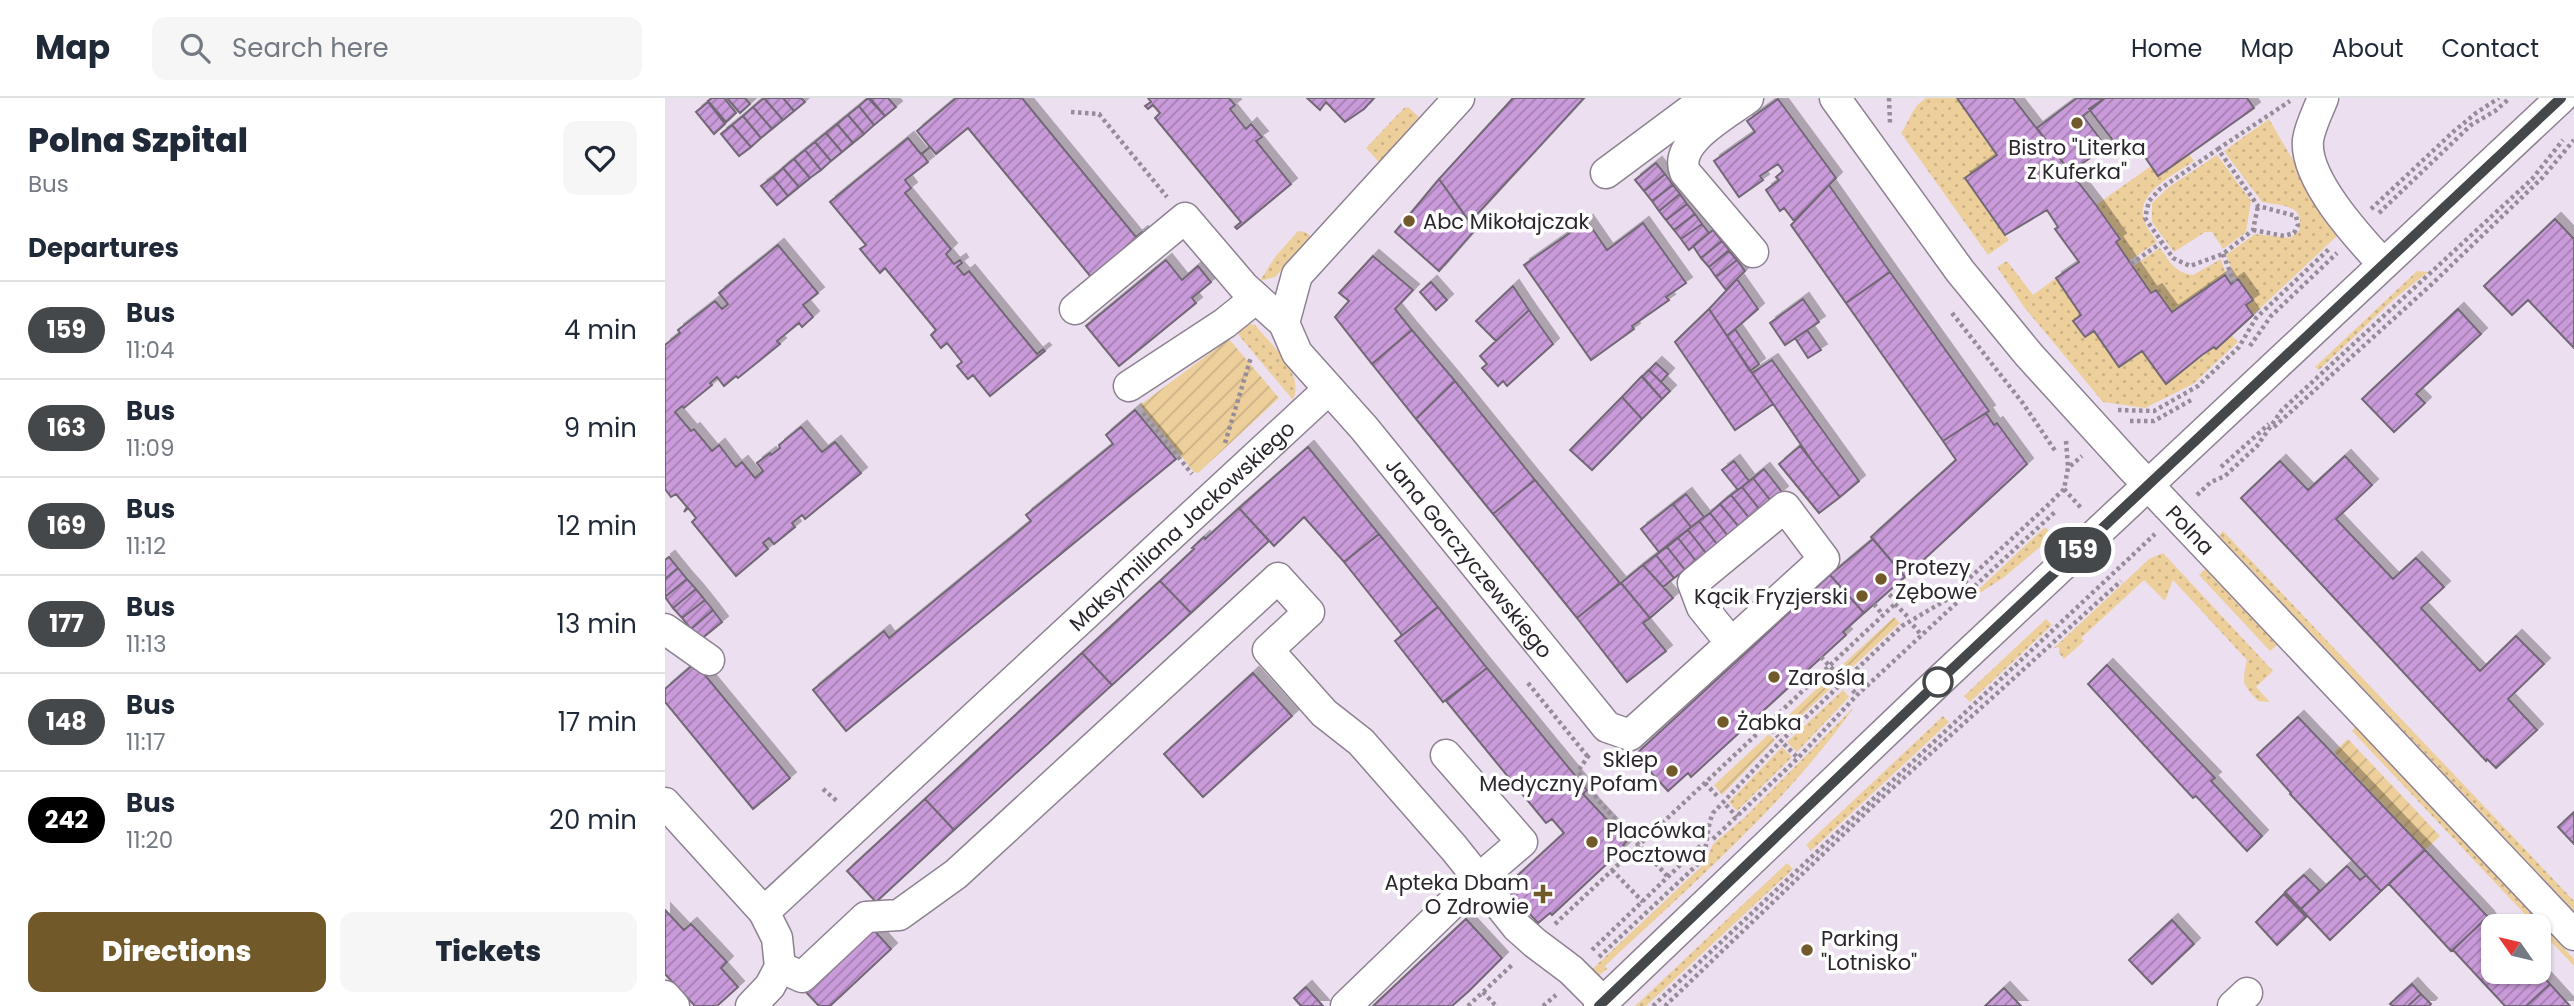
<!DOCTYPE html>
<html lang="en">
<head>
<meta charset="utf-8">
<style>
	:root { --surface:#fff; --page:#f6f6f7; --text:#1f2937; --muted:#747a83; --line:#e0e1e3; --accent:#72592a }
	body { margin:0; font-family:Poppins,sans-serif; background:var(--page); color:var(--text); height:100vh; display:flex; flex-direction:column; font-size:26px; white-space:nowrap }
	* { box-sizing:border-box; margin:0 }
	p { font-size:23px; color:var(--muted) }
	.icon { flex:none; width:38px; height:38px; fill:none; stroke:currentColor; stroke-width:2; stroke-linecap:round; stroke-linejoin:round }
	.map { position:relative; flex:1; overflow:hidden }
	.panel { display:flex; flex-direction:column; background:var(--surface); width:665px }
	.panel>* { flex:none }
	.badge { padding:0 14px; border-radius:23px; font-size:24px; line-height:46px }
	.needle { width:46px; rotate:304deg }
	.controls { position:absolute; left:1816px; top:816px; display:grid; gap:14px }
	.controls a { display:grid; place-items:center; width:70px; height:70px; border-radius:14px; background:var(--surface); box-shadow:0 2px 5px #0004; font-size:35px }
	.map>.badge { position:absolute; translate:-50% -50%; box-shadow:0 0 0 4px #fff }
	h2 { padding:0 28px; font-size:26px; line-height:63px }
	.round { display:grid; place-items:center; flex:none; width:74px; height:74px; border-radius:14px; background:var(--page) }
	.summary { display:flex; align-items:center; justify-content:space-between; height:119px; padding:0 28px }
	h1 { font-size:33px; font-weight:800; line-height:52px }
	.primary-button { display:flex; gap:14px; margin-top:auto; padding:14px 28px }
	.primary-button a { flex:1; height:80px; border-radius:14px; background:var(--accent); color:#fff; font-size:28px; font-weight:800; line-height:80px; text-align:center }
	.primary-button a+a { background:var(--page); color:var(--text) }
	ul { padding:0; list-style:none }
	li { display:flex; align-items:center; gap:21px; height:98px; padding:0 28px; border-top:2px solid var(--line) }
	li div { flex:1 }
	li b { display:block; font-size:26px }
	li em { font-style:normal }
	li .badge { min-width:77px; font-weight:700; text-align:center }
	header { display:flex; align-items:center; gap:42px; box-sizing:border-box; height:98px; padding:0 35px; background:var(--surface); border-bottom:2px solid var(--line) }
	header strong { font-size:33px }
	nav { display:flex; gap:38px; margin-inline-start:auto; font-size:24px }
	.search { width:490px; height:63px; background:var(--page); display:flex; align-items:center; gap:18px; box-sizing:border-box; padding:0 24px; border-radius:14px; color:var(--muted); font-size:26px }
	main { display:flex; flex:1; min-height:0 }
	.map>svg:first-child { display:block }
	.grass { fill:url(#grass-dots) }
	.garden { fill:url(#garden-furrows) }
	.building { fill:url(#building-hatch); stroke:#726776; stroke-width:2; filter:url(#shadow) }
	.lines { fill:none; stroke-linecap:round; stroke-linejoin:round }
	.minor-casing { stroke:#8e8292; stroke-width:33 }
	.path { stroke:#968d99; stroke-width:4.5; stroke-dasharray:3.5 3.5; stroke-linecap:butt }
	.minor { stroke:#fff; stroke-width:30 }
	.line-casing { stroke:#fff; stroke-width:16 }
	.line { stroke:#45484a; stroke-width:10 }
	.poi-dot { fill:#72592a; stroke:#fff; stroke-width:2.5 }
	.stop-dot { fill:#fff; stroke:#45484a; stroke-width:3.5 }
	.labels { text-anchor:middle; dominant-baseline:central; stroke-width:7; stroke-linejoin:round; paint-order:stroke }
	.poi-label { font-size:21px; fill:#2b262d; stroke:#fff; text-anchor:start }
	.street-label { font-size:21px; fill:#2b262d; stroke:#fff }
</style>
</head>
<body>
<header>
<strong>Map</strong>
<div class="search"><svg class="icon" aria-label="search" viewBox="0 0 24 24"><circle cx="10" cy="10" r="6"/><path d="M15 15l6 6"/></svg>Search here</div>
<nav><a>Home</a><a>Map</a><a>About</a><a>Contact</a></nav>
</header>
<main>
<section class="panel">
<div class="summary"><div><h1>Polna Szpital</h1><p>Bus</p></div><a class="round"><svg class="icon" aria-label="heart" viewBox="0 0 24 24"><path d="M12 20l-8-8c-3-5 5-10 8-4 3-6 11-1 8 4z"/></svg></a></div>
<h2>Departures</h2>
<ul>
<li><span class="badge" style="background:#45484a;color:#fff">159</span><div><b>Bus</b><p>11:04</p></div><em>4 min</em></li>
<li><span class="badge" style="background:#45484a;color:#fff">163</span><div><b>Bus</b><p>11:09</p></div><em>9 min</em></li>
<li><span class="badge" style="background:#45484a;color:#fff">169</span><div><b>Bus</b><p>11:12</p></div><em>12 min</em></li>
<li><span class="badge" style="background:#45484a;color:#fff">177</span><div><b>Bus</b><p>11:13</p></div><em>13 min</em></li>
<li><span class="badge" style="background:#45484a;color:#fff">148</span><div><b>Bus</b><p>11:17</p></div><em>17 min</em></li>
<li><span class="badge" style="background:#000;color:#fff">242</span><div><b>Bus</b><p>11:20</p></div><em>20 min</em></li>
</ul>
<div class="primary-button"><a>Directions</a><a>Tickets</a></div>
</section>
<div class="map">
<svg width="1909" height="908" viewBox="0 0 1909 908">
	<defs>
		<pattern id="grass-dots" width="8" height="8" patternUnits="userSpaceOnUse" patternTransform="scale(1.75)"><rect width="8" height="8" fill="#edcf9b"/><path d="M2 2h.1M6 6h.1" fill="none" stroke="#cbb286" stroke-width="1.8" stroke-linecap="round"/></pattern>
		<pattern id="garden-furrows" width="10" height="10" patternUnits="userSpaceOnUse" patternTransform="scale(1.75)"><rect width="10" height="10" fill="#edcf9b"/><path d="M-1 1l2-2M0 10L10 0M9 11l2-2" fill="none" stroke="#cbb286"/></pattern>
		<pattern id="building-hatch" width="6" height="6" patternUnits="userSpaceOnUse" patternTransform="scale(1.75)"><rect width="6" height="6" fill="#ca9bda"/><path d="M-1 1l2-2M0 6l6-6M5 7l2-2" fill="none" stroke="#a47eb1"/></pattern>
		<filter id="shadow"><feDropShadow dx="6" dy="-6" stdDeviation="0" flood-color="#0004"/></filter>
	</defs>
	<rect width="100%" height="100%" fill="#ece0f0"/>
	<path class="grass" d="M1261,0h31l40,57 -32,24 44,61 -21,15 -87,-122c10,-14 10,-25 25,-35z
		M743,9l11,10 -40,45 -13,-14 38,-40z
		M1604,21l58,100 12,15 -86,81 -7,-10 7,-5 -15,-21 -2,1 -10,-25 29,-21 35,4 9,-7c7,-27 -17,-25 -37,-29l-38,-51z
		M1524,56l5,7c-17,12 -56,30 -51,56 2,9 9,17 14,25l-28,19 -13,-19 4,-3 -24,-34 55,-39 7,10z
		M1552,57l34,46 -5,31 -23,17 -11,-17h-7l-31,20 -22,-30v-19l17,-16z
		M633,133l7,1 7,5 -37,40 -15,4 15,-24z
		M1495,150c10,14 15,25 33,27l28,-16 5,15 -54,38 -16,-22 -5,3 -18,-27z
		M1342,163l26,34 23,-17 25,37 -8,6 11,16 10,-6 25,36 23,-16 23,33 66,-49 7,7 -45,42 -48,24 -42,-6 -79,-95 -27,-40z
		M1752,173l11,1 -35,28 -74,70 -4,-3z
		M584,226l6,1c16,20 50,47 38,75l-56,-67z
		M1380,429l8,9 -50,42 -39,25z
		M1558,433l351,370v10l-355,-375z
		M1498,455l110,118 -17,16 14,15 -12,-1c-16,-17 -16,-18 -11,-41l-74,-80 -8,21 -21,-21 -63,58 3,3 -20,18 -5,-6v-6l-5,1 95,-89z
		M1540,471l72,76 -7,6 -71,-76z
		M1381,521l6,6 -82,77 -6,-6z
		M1178,592l6,7 -52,55 -10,-10z
		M1189,609c-69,98 -162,177 -249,259l2,3 -10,8 -10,-3 118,-111 8,-19 31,-26z
		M1278,618l6,6 -138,129 -5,-6z
		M1690,629l219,232v7l-35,-37v-3h-3l-184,-195z
		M1117,649l10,10 -55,54 -8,-9z
		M1122,765l6,6 -147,137h-11z"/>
	<path class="garden" d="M564,241l50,59 -81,75 -4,-1 -54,-67z
		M1229,519l6,6 -55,51 -6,-6z
		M1165,578l6,7 -55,52 -6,-7z
		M1104,636l6,6 -53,55 -8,-10z
		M1683,641l92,97 -15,14 -91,-98z"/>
	<path class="building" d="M47,0h12l12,15 -10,9 -18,-21z
		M62,0h18l5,6 -10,9z
		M99,0l19,22 -11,9 -19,-22z
		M99,0h19l11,13 -11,9z
		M118,0h18l4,4 -11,9z
		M203,0l17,18 -11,9 -15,-19z
		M205,0h18l8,9 -11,9z
		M291,0h66l114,139 6,-5 2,2 -53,43 -123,-149 -32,26 -6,-7 -8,7 6,8 -23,18 6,8 -6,5 46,56 -5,5 8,10 6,-4 2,3 -5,4 7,8 5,-4 68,83 6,-5 2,2 -55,45 -17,-21 -5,4 -11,-13 5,-4 -15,-19 -6,5 -10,-13 5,-5 -51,-62 -5,5 -20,-24 6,-4 -36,-43 78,-64 13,16 9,-7 -13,-16z
		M483,0h81l6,7 -5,4 16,20 5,-5 11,13 -6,4 35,43 -54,45 -2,-2 6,-5 -86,-104 5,-5 -7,-8 -5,4 -3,-3 6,-4z
		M642,0h67l-10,11 -19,13 -19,-20 -6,8z
		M848,0h71l-114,124 -31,-43z
		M1292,0h56l83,107 24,34 -4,3 35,51 5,-3 16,22 53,-37 6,9 7,-5 15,21 -7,5 7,10 -37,34 -2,-2 -12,8 -36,29 -24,-33 -23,16 -25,-36 -9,6 -12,-16 8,-6 -25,-37 23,-16 -24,-33 3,-2 -11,-17 -42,25 -40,-57 32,-23z
		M1412,0l27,1 -21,17 23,31 -36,25 -33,-44z
		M1582,0l7,10 -96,68 -24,-35 -13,10 -32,-42 16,-11z
		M1113,1l58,79 -42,43 -10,-13 -4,3 -14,-21 13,-10 -3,-3 7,-6 -5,-7 -18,12 3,4 -24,17 -25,-36 41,-29 -8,-11z
		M43,4l17,22 -11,10 -18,-22z
		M194,8l15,19 -10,9 -16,-19z
		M88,9l19,22 -11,9 -18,-22z
		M183,17l16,19 -11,9 -16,-19z
		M78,18l18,22 -10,9 -19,-22z
		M172,26l16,19 -11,9 -16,-19z
		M67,27l19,22 -12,9 -18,-22z
		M161,35l16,19 -11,9 -16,-19z
		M150,44l16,19 -10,9 -16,-20z
		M140,52l16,20 -11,8 -16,-19z
		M129,61l16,19 -11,9 -16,-19z
		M991,65l9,11 -21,17 -9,-11z
		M118,70l16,19 -11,9 -15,-19z
		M1000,76l8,11 -21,16 -8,-10z
		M108,79l15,19 -11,9 -16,-19z
		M774,81l36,51 -36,41 -44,-39z
		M1008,87l7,9 -21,17 -7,-10z
		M1164,87l61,87 -44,31 -55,-78z
		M1015,96l7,10 -21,16 -7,-9z
		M1022,106l8,10 -21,16 -8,-10z
		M1030,116l7,10 -21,15 -7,-9z
		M1890,121l19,20v109l-46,-48 -16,15 -28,-29z
		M922,123l20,29 36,-27 43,60 -20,14 3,3 -37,26 2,3 -43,31 -67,-95z
		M1037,126l7,9 -20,17 -8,-11z
		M1048,132l9,11 -21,17 -8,-12z
		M1057,143l7,9 -20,17 -8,-9z
		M113,147l40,48 -15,12 10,12 -11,10 -3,-4 -22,18 3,3 -42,34 -2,-2 -12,10 -7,-9 -7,6 2,2 -28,23 -2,-2 -7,6 16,19 3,-2 18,22 7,-6 17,22 6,-5 13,16 8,-7 -6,-8 13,-10 1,2 9,-7 -1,-3 22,-18 21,25 13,-10 26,31 -56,46 -3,-4 -10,8 3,4 -21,17 -5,-6 -6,5 5,6 -32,27 -44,-54 4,-4 -8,-10 -4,4 3,-5 -11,-13 -5,3 -6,-8v-144l15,-12 -2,-3 37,-29 7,8 6,-5 -9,-11z
		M1064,153l8,9 -21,17 -7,-10z
		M708,158l40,34 -18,19 17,21 -40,34 -37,-47 14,-16 -10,-8z
		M501,162l16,20 16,-14 13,16 -19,16 4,5 -77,63 -33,-40z
		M1072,162l8,11 -19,19 -10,-13z
		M1225,174l99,139 -46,30 -97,-138z
		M1072,181l21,30 -31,27 -18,-27z
		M766,184l16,18 -11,10 -16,-18z
		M848,188l16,24 -33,31 -20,-20z
		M1138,201l16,23 -34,23 -15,-22z
		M1044,211l64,95 -38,26 -60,-88z
		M1793,211l23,25 -65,60 9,9 -31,29 -32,-33z
		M864,212l24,34 -46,42 -4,-5 -5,5 -16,-18 5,-4 -7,-8z
		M1070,231l24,35 -9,7 -23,-35z
		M747,232l43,51 -39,38 -44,-55z
		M1142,232l14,20 -13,8 -13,-20z
		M1107,262l87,121 -19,16 -26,-33 -62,-91z
		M991,265l12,11 -7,8 -12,-12z
		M984,272l21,21 -8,8 -20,-22z
		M977,278l20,23 -20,20 -20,-22z
		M790,283l80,99 -42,34 -77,-95z
		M957,299l20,22 -50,51 -22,-20z
		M470,312l41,49 -330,272 -33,-41 71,-59 5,7 142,-117 -5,-6 87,-71 -7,-9z
		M1321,315l8,12 3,-2 30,41 -122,113 -34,-40 85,-77 -13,-19z
		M1135,348l40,51 -21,16 -40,-49z
		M643,349l71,87 -35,28 -40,-45 -30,29 -35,-38z
		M1680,358l27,29 -36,34 57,60 23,-21 28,29 -23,21 59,63 36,-35 28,28 -36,35 29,31 -41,38 -9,-9 -1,2 -245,-263 39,-37 28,29z
		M1069,363l15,20 -11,9 -16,-20z
		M1099,371l18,23 -11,9 -18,-23z
		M1088,380l18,23 -11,9 -18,-23z
		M870,382l85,103 -43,35 -84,-104z
		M1077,389l18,23 -10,9 -19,-24z
		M1021,396l18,23 -13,10 -18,-23z
		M1066,397l19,24 -11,8 -19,-23z
		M1008,406l18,23 -32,25 -18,-23z
		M1055,406l19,23 -11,9 -18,-23z
		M574,410l30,33 -78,72 -31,-32 34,-32 -2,-1 12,-11 1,2z
		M1045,415l18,23 -11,8 -18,-23z
		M1034,423l18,23 -11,9 -18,-23z
		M1023,432l18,23 -10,8 -18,-23z
		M714,436l59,73 -43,34 7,-6 -58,-73z
		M1013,440l18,23 -11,9 -18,-23z
		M1208,441l32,38 -41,36 -34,-38z
		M1002,449l18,23 -11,8 -18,-23z
		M991,457l18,23 -11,9 -20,-22z
		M4,459l9,11 -13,11v-19z
		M978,467l30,33 -23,20 -29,-35z
		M13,470l9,11 -22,18v-18z
		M1165,477l34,38 -21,19 3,3 -155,142 -3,-4 -20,18 -33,-36z
		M22,481l9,10 -23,19 -8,-11z
		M495,483l31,32 -79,72 -30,-32z
		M956,485l29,35 -7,5 23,28 -39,31 -50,-64z
		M31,491l9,11 -23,18 -9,-10z
		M40,502l8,10 -22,19 -9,-11z
		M773,509l49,61 -44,34 -48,-61z
		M48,512l9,12 -22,18 -9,-11z
		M417,555l30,32 -158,145 -29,-31z
		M30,565l95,115 -37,31 -88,-107v-13z
		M1442,567l108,113 -4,3 51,55 -15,15 -51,-55 -3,2 -105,-114z
		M822,570l100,122 -4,4 44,47 -4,4 2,2 -73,68 -2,-2 -12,10 -33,-36 59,-54 -12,-14 -6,4 -100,-122z
		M588,575l39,43 -89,81 -39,-43z
		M1633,619l127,133 -44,41 -91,-97 1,-1 -34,-38z
		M260,701l29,31 -78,72 -29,-31z
		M1909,714v32l-16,-17z
		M1760,752l63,67 -37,34 -62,-67z
		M1682,768l13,14 6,-5 15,16 -51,49 -29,-31z
		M1639,777l16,16 -19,18 -16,-17z
		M1619,796l22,23 -29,28 -21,-23z
		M0,812l19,20 7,-6 36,38 -6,6 17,19 -21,19h-22l-30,-32z
		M1822,819l8,9 -1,45h44l12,13 -24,22h-21l-52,-56z
		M801,821l36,39 -33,33 -17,15h-79z
		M1507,822l22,24 -42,40 -23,-24z
		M206,829l20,22 -61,57h-11l-15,-16z
		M1747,886l9,10 -13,12h-15l-3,-2z
		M1885,886l20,22h-44z
		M641,889l17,19h-22l-7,-8z
		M1339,890l17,18h-36z
		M1756,896l10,10 -2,2h-21z"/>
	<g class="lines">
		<g class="minor-casing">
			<g id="minor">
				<path id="s1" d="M794,0l-162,177 -13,48 13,30 67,75 243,299 23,8 194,-176 -39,-52 -92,76 9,24 29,36"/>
				<path d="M1083,0c-21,16 -75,44 -63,74l68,80"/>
				<path id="s2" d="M1170,0l125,173 69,84 102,112 443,468"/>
				<path d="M1658,0c-5,13 -13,28 -15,42 -4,39 50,97 75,124"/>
				<path d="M941,75l101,-75"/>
				<path d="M410,211l110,-91 59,69 40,36"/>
				<path d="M464,288l96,-63 31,-25"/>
				<path d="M0,531l44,31"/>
				<path d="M0,705l99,109 13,26 3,29 -10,19 -19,20"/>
				<path id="s3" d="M99,814l565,-523"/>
				<path d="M115,869l22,10 64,-60 33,-2 57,-41 322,-296 31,34 -41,38 56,63 37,29 93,106 63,79 18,16 36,27 32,32"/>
				<path d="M0,898l9,10"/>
				<path d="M681,908l120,-116 56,-48 -76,-87"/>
				<path d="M934,908l339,-324 623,-584"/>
				<path d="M1568,908l14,-13"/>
			</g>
		</g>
		<path class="path" d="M1224,0l1,25
			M406,14l28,2 68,83
			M1553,51l72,-48
			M1706,111l82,-77 23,-19 23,-15
			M1714,115l92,-88 24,-14 15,-13
			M1588,132l31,6 10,-3 4,-8 -2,-9 -38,-10 -40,-57 -58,40 -11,12 -4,17 28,40 17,8 33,-12 30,-24 5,-24
			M1558,156l11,28
			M1466,166l30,-21
			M1287,215l70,89 34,50
			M1585,248l21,-30 66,-63
			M1453,312l36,1 44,-25 41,-39 17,-29 73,-69
			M478,315l49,61
			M1465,323h24l39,-22
			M1609,329l158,-143 111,-107 31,-37
			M1401,343l2,26
			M560,345l26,-86
			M1556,369l48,-43
			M1399,391l18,20
			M1532,397l14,-13 14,-6 32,-30 25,-36 250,-231 31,-39
			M1209,506l9,11
			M1230,506l13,13
			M1248,527l9,11
			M1156,559l20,21
			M863,585l60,74
			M1183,587l9,10
			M1102,627l11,12
			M1119,646l14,14
			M924,657l-11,16 20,29 71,78
			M1040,685l14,15
			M158,691l15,13
			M1061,707l11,12
			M1048,741l85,-81 59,-63 199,-184
			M947,772l31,32
			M890,826l340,-320 1,-3 -9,-9
			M927,852l110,-106
			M934,859l99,-93c12,-17 7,-33 15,-51l68,-72 121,-115 44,-26 103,-96 15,-15 4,-21 14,-12
			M818,894l13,14
			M803,908l45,-42
			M878,908l13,-11
			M988,908l502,-472
			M1000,908l211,-203 245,-222"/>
		<use href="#minor" class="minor"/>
	</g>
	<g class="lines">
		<g class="line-casing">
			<path id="line" d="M934,908l339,-324 623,-584"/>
		</g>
		<use href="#line" class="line"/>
	</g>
	<g class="poi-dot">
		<circle cx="1412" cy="25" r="7"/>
		<circle cx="744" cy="123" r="7"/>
		<circle cx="1216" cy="481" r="7"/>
		<circle cx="1197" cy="498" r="7"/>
		<circle cx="1109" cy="579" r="7"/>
		<circle cx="1058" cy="624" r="7"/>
		<circle cx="1007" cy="673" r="7"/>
		<circle cx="927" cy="744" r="7"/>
		<path d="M874.5 785.5h7v7h7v7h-7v7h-7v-7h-7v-7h7z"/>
		<circle cx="1142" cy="852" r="7"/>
	</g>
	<circle class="stop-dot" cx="1273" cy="584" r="14"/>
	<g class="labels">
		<g class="poi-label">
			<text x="1412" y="49" text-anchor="middle">Bistro "Literka<tspan x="1412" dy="24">z Kuferka"</tspan></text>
			<text x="758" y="123">Abc Mikołajczak</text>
			<text x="1230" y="469">Protezy<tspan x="1230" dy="24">Zębowe</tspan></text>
			<text x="1183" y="498" text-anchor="end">Kącik Fryzjerski</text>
			<text x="1123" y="579">Zarośla</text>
			<text x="1072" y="624">Żabka</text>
			<text x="993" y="661" text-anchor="end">Sklep<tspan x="993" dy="24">Medyczny Pofam</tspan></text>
			<text x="941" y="732">Placówka<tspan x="941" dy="24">Pocztowa</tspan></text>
			<text x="864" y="784" text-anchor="end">Apteka Dbam<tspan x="864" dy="24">O Zdrowie</tspan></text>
			<text x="1156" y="840">Parking<tspan x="1156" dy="24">"Lotnisko"</tspan></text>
		</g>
		<g class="street-label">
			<text stroke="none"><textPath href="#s3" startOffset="569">Maksymiliana Jackowskiego</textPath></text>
			<text stroke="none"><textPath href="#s2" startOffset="560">Polna</textPath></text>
			<text stroke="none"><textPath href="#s1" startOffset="590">Jana Gorczyczewskiego</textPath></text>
		</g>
	</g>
</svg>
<div class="controls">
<a><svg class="needle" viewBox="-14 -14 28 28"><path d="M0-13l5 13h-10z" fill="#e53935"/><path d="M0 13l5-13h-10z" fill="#747a83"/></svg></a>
</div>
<b class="badge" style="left:1413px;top:452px;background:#45484a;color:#fff">159</b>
</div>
</main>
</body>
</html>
